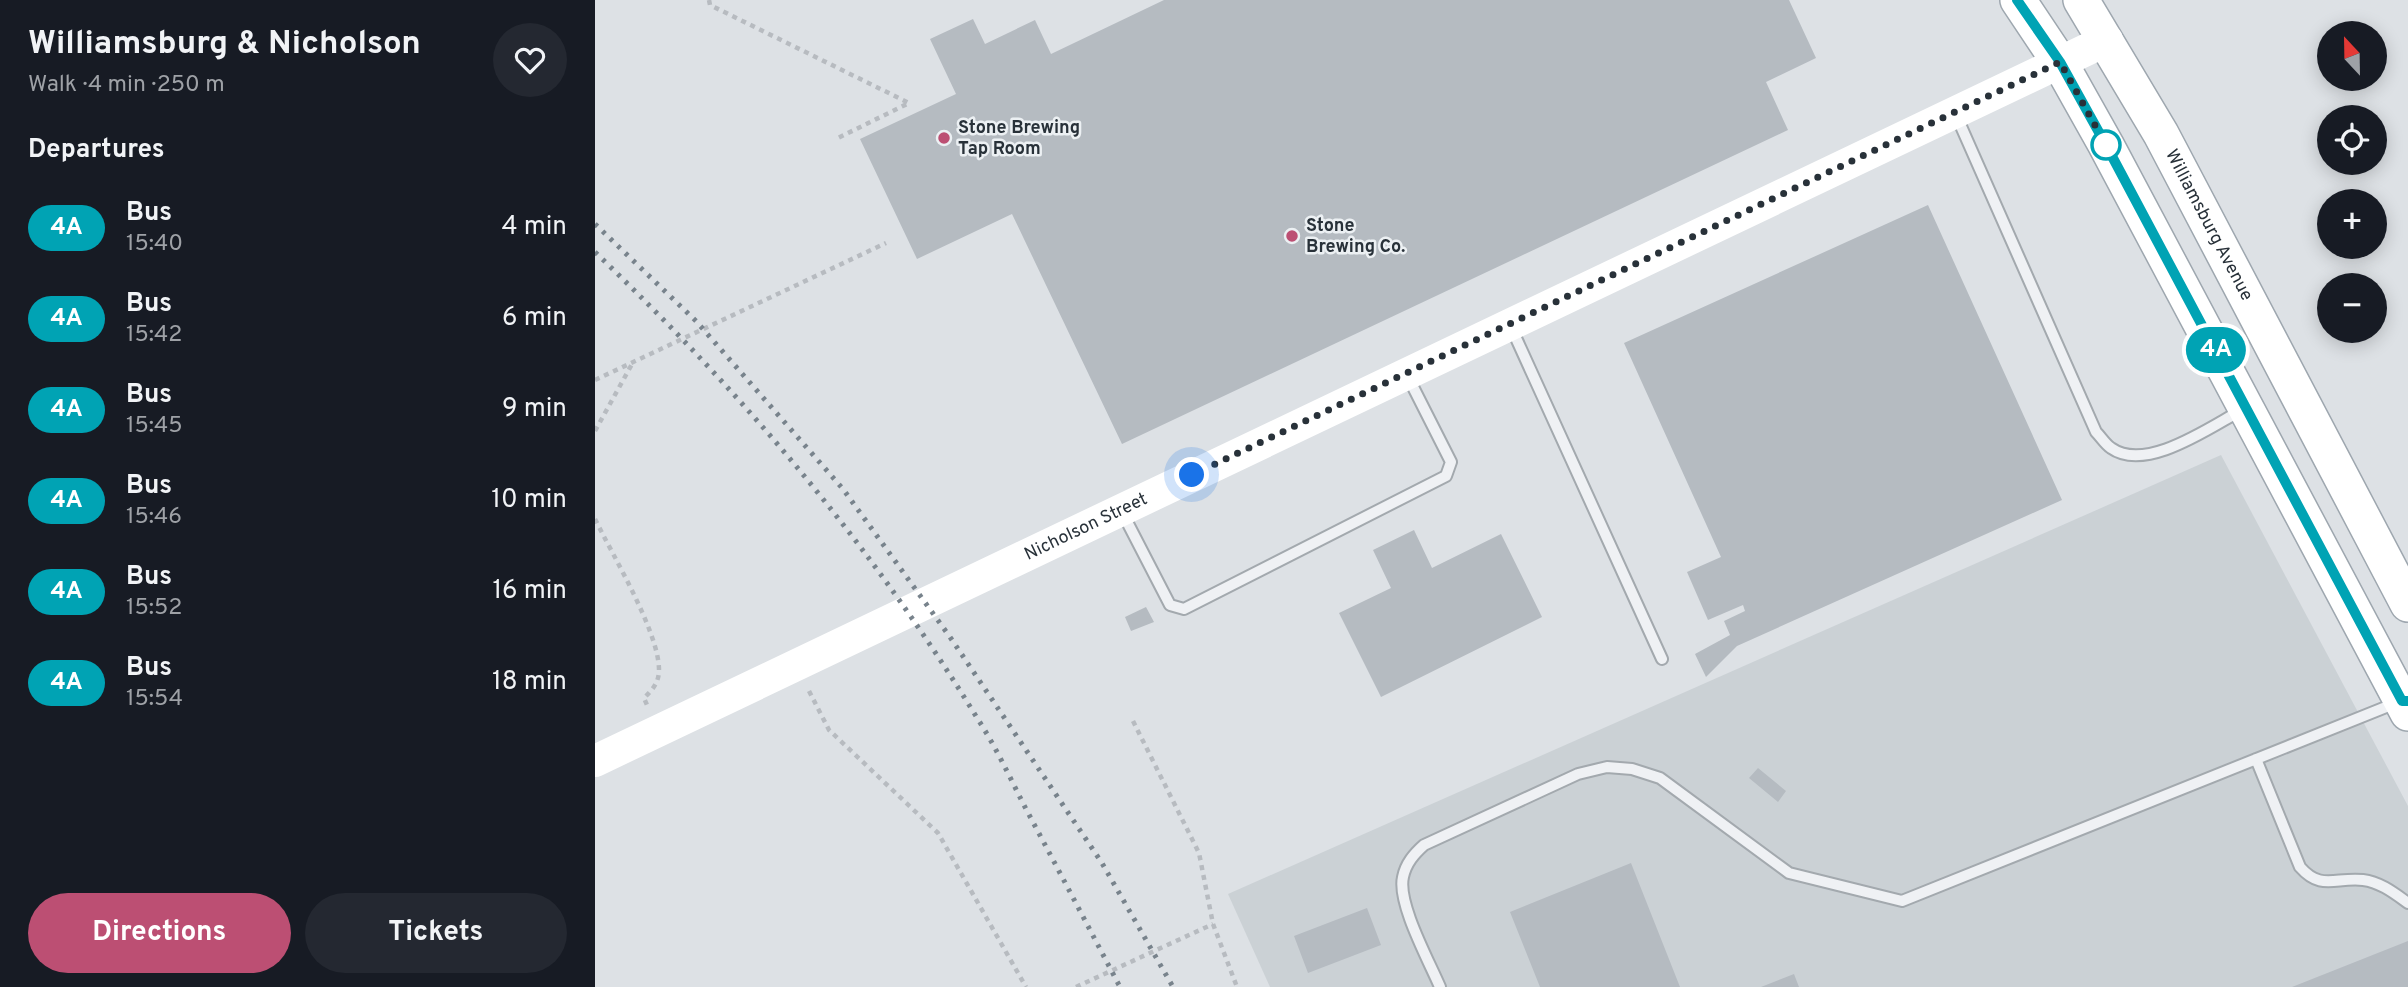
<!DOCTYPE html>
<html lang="en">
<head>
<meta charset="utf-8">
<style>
	:root { --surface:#171b24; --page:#242831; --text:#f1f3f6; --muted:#9ea1a6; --accent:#bc4f73 }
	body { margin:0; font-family:Overpass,sans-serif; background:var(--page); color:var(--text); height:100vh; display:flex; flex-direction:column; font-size:26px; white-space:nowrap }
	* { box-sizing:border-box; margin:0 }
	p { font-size:23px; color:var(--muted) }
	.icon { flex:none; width:38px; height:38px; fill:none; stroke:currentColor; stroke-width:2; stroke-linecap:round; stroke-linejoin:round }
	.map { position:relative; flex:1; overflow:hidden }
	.sheet { display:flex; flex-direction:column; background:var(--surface); width:595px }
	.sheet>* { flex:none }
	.badge { padding:0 14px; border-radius:23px; font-size:24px; line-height:46px }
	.needle { width:46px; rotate:338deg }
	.controls { position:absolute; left:1722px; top:21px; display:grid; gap:14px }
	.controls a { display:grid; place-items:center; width:70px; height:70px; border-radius:50%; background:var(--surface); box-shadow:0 4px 18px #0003; font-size:35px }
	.you { position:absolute; width:35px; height:35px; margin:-18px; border:5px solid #fff; border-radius:50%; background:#1a73e8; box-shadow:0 0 0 10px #1a73e833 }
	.map>.badge { position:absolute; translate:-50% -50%; box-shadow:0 0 0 4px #fff }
	h2 { padding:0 28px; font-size:26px; line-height:63px }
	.round { display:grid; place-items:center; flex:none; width:74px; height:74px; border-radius:37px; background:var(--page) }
	.head { display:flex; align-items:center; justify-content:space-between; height:119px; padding:0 28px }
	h1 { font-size:33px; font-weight:700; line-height:52px }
	.action { display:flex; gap:14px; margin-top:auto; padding:14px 28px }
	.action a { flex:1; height:80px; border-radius:42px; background:var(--accent); color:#fff; font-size:28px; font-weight:700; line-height:80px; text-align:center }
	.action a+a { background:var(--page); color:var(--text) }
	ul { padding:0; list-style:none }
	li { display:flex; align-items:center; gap:21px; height:91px; padding:0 28px }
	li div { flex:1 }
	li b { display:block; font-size:26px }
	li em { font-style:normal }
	li .badge { min-width:77px; font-weight:700; text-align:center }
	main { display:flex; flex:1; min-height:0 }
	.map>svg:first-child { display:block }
	.built { fill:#cbd1d5 }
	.building { fill:#b5bbc1 }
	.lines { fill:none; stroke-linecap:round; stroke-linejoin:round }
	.lane-casing { stroke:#a3a9ae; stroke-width:14 }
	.primary-casing { stroke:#9ea7af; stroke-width:38 }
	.path { stroke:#b7bbc0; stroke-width:4.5; stroke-dasharray:5 5; stroke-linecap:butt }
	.lane { stroke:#eff1f4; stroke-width:10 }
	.secondary { stroke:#fff; stroke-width:32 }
	.primary { stroke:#fff; stroke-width:35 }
	.rail { stroke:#78838c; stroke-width:5; stroke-dasharray:3.5 7; stroke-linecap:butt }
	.line-casing { stroke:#fff; stroke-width:16 }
	.line { stroke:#00a3b4; stroke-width:10 }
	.walk { stroke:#283139; stroke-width:7; stroke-dasharray:0 12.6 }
	.poi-dot { fill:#bc4f73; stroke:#ecf0f3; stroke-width:2.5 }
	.stop-dot { fill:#fff; stroke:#00a3b4; stroke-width:3.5 }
	.labels { text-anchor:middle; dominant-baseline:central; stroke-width:5; stroke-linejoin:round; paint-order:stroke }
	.poi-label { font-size:18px; font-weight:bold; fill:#283139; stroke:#ecf0f3; text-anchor:start }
	.street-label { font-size:18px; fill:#283139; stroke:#ecf0f3 }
</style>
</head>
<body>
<main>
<section class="sheet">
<div class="head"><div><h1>Williamsburg &amp; Nicholson</h1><p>Walk · 4 min · 250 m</p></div><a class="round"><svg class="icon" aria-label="heart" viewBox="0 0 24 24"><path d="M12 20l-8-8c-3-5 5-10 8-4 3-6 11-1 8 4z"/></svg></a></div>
<h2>Departures</h2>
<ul>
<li><span class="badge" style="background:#00a3b4;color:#fff">4A</span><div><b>Bus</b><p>15:40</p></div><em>4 min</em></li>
<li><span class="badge" style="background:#00a3b4;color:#fff">4A</span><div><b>Bus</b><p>15:42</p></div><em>6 min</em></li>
<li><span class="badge" style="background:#00a3b4;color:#fff">4A</span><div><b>Bus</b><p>15:45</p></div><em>9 min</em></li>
<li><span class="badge" style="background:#00a3b4;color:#fff">4A</span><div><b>Bus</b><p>15:46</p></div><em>10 min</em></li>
<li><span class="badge" style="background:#00a3b4;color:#fff">4A</span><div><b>Bus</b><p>15:52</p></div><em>16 min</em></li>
<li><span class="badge" style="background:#00a3b4;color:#fff">4A</span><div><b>Bus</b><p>15:54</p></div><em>18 min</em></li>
</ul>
<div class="action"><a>Directions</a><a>Tickets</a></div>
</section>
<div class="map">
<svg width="1813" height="987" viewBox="0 0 1813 987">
	<rect width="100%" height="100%" fill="#dde1e5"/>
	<path class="built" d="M1626,455l187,351v181h-1138l-42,-93z"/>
	<path class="building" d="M569,0h625l27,58 -50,24 22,48 -666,314 -110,-230 -95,45 -57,-120 96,-45 -26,-55 43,-20 12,25 50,-24 16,34z
		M1333,205l134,295 -325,146 -31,31 -11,-23 35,-19 -6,-14 21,-10 -2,-6 -35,15 -21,-48 34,-15 -97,-214z
		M819,530l18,38 69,-34 41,83 -161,80 -42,-84 52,-25 -18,-38z
		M551,607l8,15 -23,9 -6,-14z
		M1163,768l28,23 -8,11 -29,-24z
		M1036,863l49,124h-140l-30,-75z
		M772,908l14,37 -73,28 -14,-37z
		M1813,941v46h-116z
		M1199,974l5,13h-38z"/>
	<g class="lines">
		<g class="lane-casing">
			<path id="lane" d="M1361,115l140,317c5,5 9,12 15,16 35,25 99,-21 131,-38
				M916,327l151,332
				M527,512l48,93 14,4 262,-133 5,-14 -43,-85
				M1661,759l44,108c21,24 35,10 63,13 17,2 31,13 45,23
				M845,987c-11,-26 -43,-84 -37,-110 3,-14 11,-23 21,-32l154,-71 29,-7 25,2 28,9 129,95 113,28 494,-198"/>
		</g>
		<g class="primary-casing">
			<g id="primary">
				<path d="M1423,0l42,63 46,82 302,568"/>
				<path id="s2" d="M1486,0l80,134 247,470"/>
			</g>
		</g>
		<path class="path" d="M114,0l1,5 199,98 -71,35
			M0,380l291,-137
			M0,431l37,-67
			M0,519c18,37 64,113 64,151 0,13 -7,20 -15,28l3,7
			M214,691l20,39 109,103 88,154
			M538,721l66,132 14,71 24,63
			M481,987l137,-63"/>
		<use href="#lane" class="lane"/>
		<path class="secondary" id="s1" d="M0,761l1512,-721"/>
		<use href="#primary" class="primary"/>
		<path class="rail" d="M0,224l101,97 147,168 107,148 152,226 71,124
			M0,252c150,144 275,291 384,469 18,28 32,59 47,88 32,60 63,119 94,178"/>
	</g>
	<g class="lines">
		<g class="line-casing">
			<path id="line" d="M1422,0l43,62 46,83 296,556h6"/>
		</g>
		<use href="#line" class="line"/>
		<path class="walk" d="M597,475l868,-413 46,83"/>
	</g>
	<g class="poi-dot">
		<circle cx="349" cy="138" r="7"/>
		<circle cx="697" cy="236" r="7"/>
	</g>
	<circle class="stop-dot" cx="1511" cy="145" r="14"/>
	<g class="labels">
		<g class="poi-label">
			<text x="363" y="128">Stone Brewing<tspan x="363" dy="21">Tap Room</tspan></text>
			<text x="711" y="226">Stone<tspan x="711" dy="21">Brewing Co.</tspan></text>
		</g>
		<g class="street-label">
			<text stroke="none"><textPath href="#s2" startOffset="259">Williamsburg Avenue</textPath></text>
			<text stroke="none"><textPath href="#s1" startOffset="544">Nicholson Street</textPath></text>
		</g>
	</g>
</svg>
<div class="controls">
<a><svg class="needle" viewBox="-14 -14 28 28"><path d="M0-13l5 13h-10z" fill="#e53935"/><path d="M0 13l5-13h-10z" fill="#9ea1a6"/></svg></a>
<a><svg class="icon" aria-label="locate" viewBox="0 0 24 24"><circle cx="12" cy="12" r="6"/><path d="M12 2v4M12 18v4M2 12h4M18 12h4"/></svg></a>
<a>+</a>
<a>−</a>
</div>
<div class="you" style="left:597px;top:475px"></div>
<b class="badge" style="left:1621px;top:350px;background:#00a3b4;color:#fff">4A</b>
</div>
</main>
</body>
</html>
